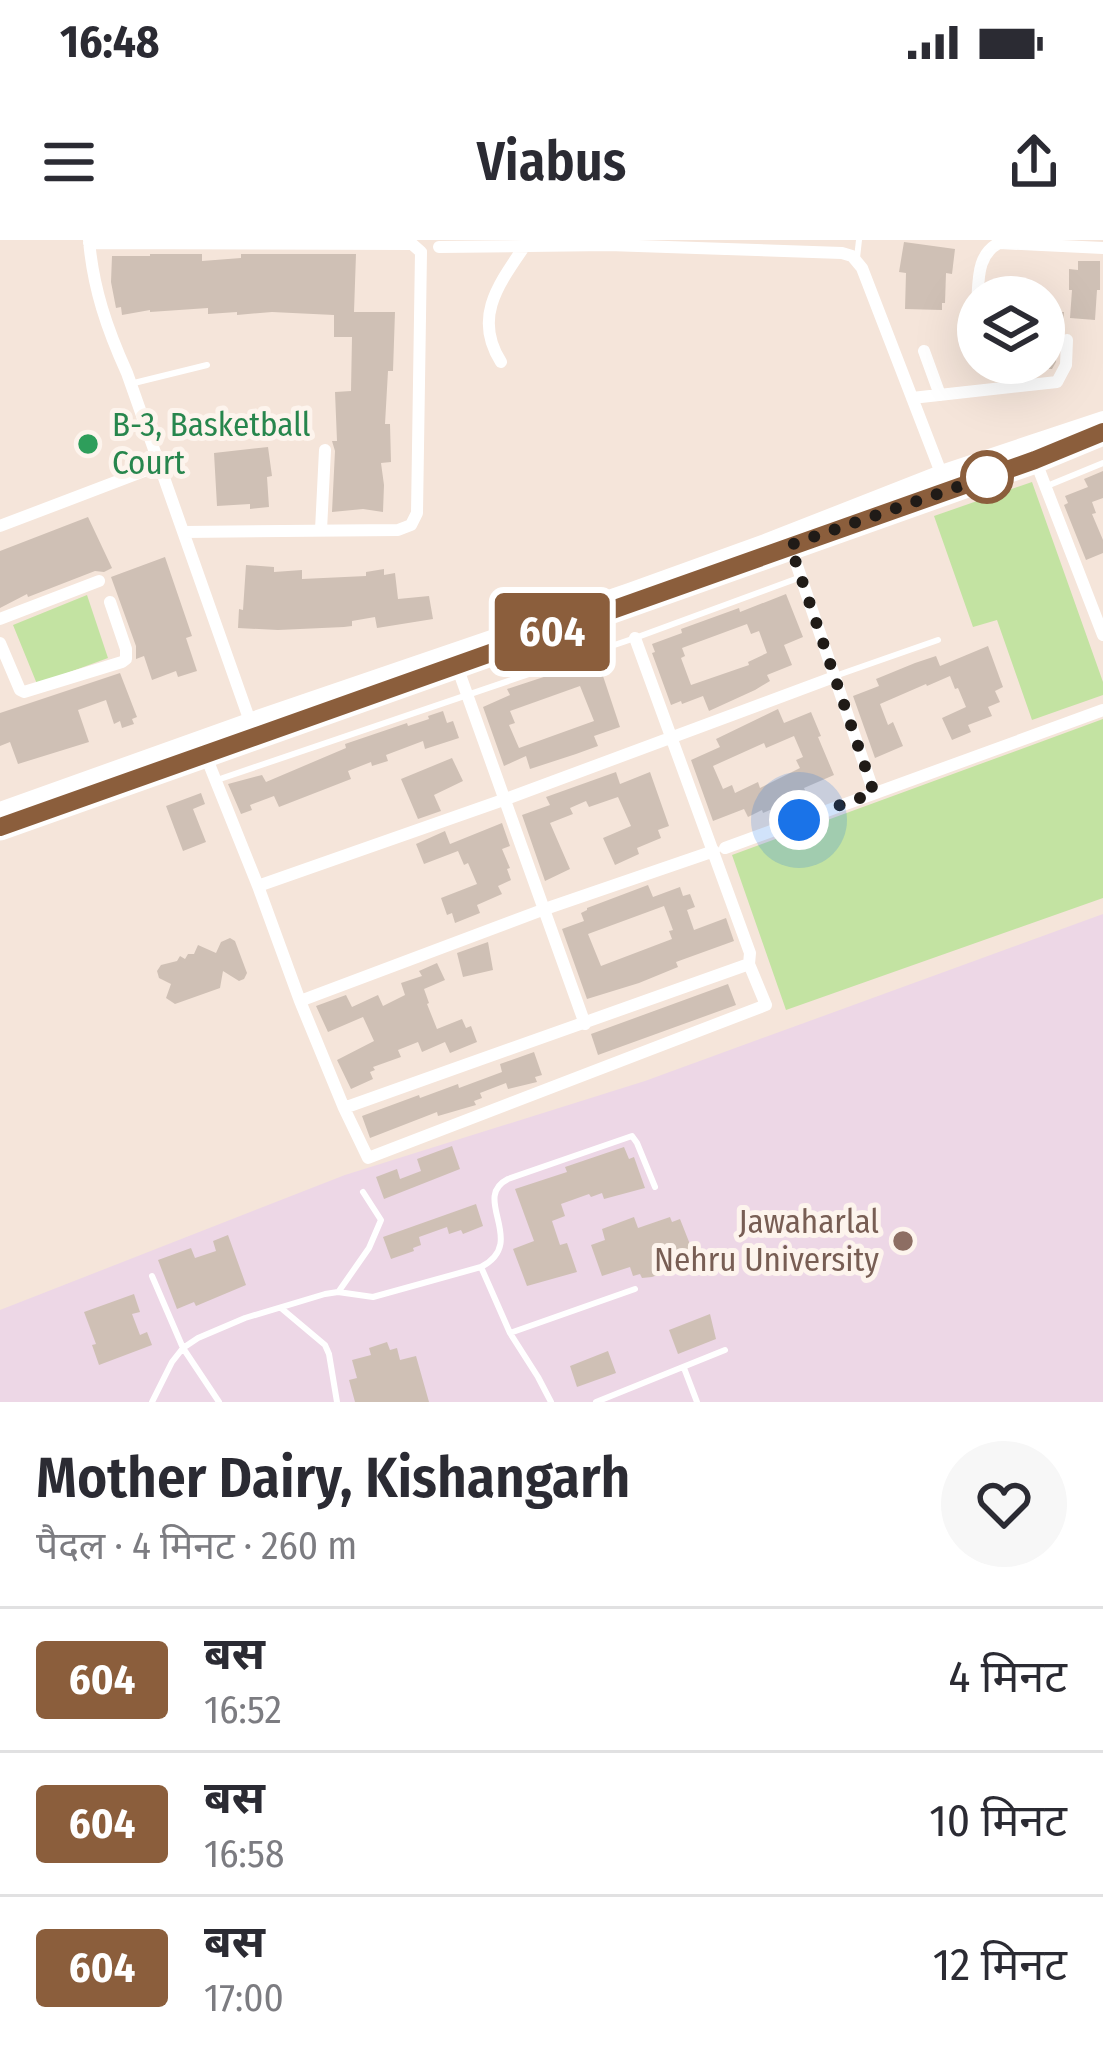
<!DOCTYPE html>
<html lang="hi">
<head>
<meta charset="utf-8">
<style>
	:root { --surface:#fff; --page:#f7f7f7; --text:#2b2b33; --muted:#7c7c81; --line:#e1e1e2 }
	body { margin:0; font-family:"Fira Sans Condensed","Noto Sans Devanagari",sans-serif; background:var(--page); color:var(--text); height:100vh; display:flex; flex-direction:column; font-size:45px; white-space:nowrap }
	* { box-sizing:border-box; margin:0 }
	p { font-size:39px; color:var(--muted) }
	.icon { flex:none; width:66px; height:66px; fill:none; stroke:currentColor; stroke-width:2; stroke-linecap:round; stroke-linejoin:round }
	.map { position:relative; height:1162px; overflow:hidden }
	.sheet { display:flex; flex-direction:column; background:var(--surface); flex:1 }
	.sheet>* { flex:none }
	.badge { padding:0 24px; border-radius:9px; font-size:42px; line-height:78px }
	.controls { position:absolute; left:957px; top:36px; display:grid; gap:24px }
	.controls a { display:grid; place-items:center; width:108px; height:108px; border-radius:50%; background:var(--surface); box-shadow:0 12px 48px #0002; font-size:60px }
	.you { position:absolute; width:60px; height:60px; margin:-30px; border:9px solid #fff; border-radius:50%; background:#1a73e8; box-shadow:0 0 0 18px #1a73e833 }
	.map>.badge { position:absolute; translate:-50% -50%; box-shadow:0 0 0 6px #fff }
	.round { display:grid; place-items:center; flex:none; width:126px; height:126px; border-radius:63px; background:var(--page) }
	.head { display:flex; align-items:center; justify-content:space-between; height:204px; padding:0 36px }
	h1 { font-size:57px; font-weight:600; line-height:90px }
	ul { padding:0; list-style:none }
	li { display:flex; align-items:center; gap:36px; height:144px; padding:0 36px; border-top:3px solid var(--line) }
	li div { flex:1 }
	li b { display:block; font-size:45px }
	li em { font-style:normal }
	li .badge { min-width:132px; font-weight:700; text-align:center }
	.status { display:flex; justify-content:space-between; align-items:center; height:84px; padding:0 60px; background:var(--surface); direction:ltr }
	.status svg { height:33px; fill:currentColor }
	header { display:flex; justify-content:space-between; align-items:center; height:156px; padding:0 36px; background:var(--surface); font-size:54px; font-weight:600 }
	.map>svg:first-child { display:block }
	.education { fill:#edd7e6 }
	.green { fill:#c3e3a2 }
	.building { fill:#cfc0b5; fill-rule:evenodd }
	.lines { fill:none; stroke-linecap:round; stroke-linejoin:round }
	.lane { stroke:#fff; stroke-width:6 }
	.street { stroke:#fff; stroke-width:12 }
	.secondary { stroke:#fff; stroke-width:16 }
	.line-casing { stroke:#fff; stroke-width:27 }
	.line { stroke:#8b5e3c; stroke-width:18 }
	.walk { stroke:#201b17; stroke-width:12; stroke-dasharray:0 21.6 }
	.leisure-dot { fill:#2e9e5b; stroke:#fdf4ed; stroke-width:4.5 }
	.stop-dot { fill:#fff; stroke:#8b5e3c; stroke-width:6 }
	.education-dot { fill:#8d6e63; stroke:#fdf4ed; stroke-width:4.5 }
	.labels { text-anchor:middle; dominant-baseline:central; stroke-width:10; stroke-linejoin:round; paint-order:stroke }
	.leisure-label { font-size:33px; fill:#27864d; stroke:#fdf4ed; text-anchor:start }
	.education-label { font-size:33px; fill:#785e54; stroke:#fdf4ed; text-anchor:end }
</style>
</head>
<body>
<div class="status"><b>16:48</b><svg viewBox="0 0 49 12"><path d="M0 12V9h3v3zM5 12V6h3v6zM10 12V3h3v9zM15 12V0h3v12zM26 1h20v11H26zM47 4h2v5h-2z"/></svg></div>
<header><svg class="icon" aria-label="menu" viewBox="0 0 24 24"><path d="M4 6h16M4 12h16M4 18h16"/></svg>Viabus<svg class="icon" aria-label="share" viewBox="0 0 24 24"><path d="M12 15V3M7 8l5-5 5 5M5 13v7h14v-7"/></svg></header>
<div class="map">
<svg width="1103" height="1162" viewBox="0 0 1103 1162">
	<rect width="100%" height="100%" fill="#f5e5da"/>
	<path class="education" d="M1103,674v488h-1103v-92l345,-135 300,-94z"/>
	<path class="green" d="M1032,242l71,200v13l-71,25 -35,-100 -24,7 -39,-111z
		M87,355l21,63 -71,26 -24,-59z
		M1103,479v179l-317,112 -54,-155z"/>
	<path class="building" d="M904,2l51,7 -3,25 -6,-1 -1,30h-3v7l-37,-1 1,-36 -7,-1z
		M150,14h52v7l39,-3v-4h115l-2,58h41l-2,59h-5l-3,53h5l1,38 -10,1 3,22 -1,27 -20,-3 -31,3 3,-61 -3,-10h5l-2,-49 16,-1 1,-54h-18v-22l-62,-3 -35,3v-3l-29,2v-6l-58,4v-2l-28,5 -1,-8 -5,1 -5,-26 1,-26h38z
		M1078,21h22v29h-3l-2,30 -25,-2 2,-28h-3v-21l9,1z
		M1049,72h15l-2,19 -5,7 -1,24 -4,7h-8v-52h5z
		M268,207l4,29 -5,1 2,30 -19,2v-5l-33,2 -3,-53z
		M1103,231v27l-11,4 4,11 -4,1 11,26v13l-17,7 -22,-55 4,-2 -3,-7 23,-9 -4,-8z
		M88,277l24,51 -8,4 -9,-1 -67,26 -1,-3 -27,14v-57z
		M165,317l27,79 -6,2 11,33 -19,6 -2,-6 -24,9 -8,-24 -8,3v-13l-25,-69z
		M246,325l28,2v5l28,-2v9l64,-3v-4l18,-3v6l11,-2 3,26 31,-3 4,23 -56,9 -2,-11 -23,4v5l-8,1 -66,3 -40,-2 1,-19 4,1z
		M786,354l17,43 -19,8 8,20 -25,10 3,6 -15,9 -46,21 -6,-15 -21,8 -1,-3 -10,4 -19,-52 3,-1 -3,-8 30,-11 -1,-4 58,-21 1,4zM747,384l4,10 8,-3 8,22 -19,9 1,3 -58,20 -10,-27 4,-2 -3,-8z
		M988,406l15,41 -8,4 5,11 -12,5 4,9 -24,9 3,7 -19,8 -10,-22 24,-11 -8,-19 -3,1 -5,-13 -23,10 -1,-2 -46,20 8,21 5,-3 10,24 -28,12 -22,-62 26,-10 -3,-7 39,-16 21,-7 4,10z
		M599,424l21,63 -26,9 4,10 -22,8 -46,15 -4,-13 -22,10 -21,-59 27,-12 -3,-6 61,-20 3,6zM580,446l14,35 -75,27 -10,-23 6,-2 -5,-12z
		M120,433l17,44 -5,2 2,5 -12,4 -2,-7 -6,3 -8,-24 -28,10 11,32 -71,22 -8,-22 -10,4v-33z
		M778,469l6,14 27,-11 10,24 -3,1 16,38 -30,13 3,6 -44,19 -1,-3 -14,7 -4,-8 -31,12 -22,-61 29,-13 -4,-8zM794,496l9,21 -7,3 4,8 -40,20 -2,-6 -23,11 -3,-8 -9,4 -10,-23 51,-23 2,5z
		M443,471l4,12 6,-2 6,17 -34,11 -2,-8 -37,14 2,6 -16,5 -1,-4 -23,9 3,8 -72,28 -5,-11 -24,9 2,5 -11,4 -13,-30 34,-9 4,7 80,-34 -1,-4 62,-21 1,3 21,-7 -1,-3z
		M452,518l11,23 -29,14 7,16 -23,8 -17,-40z
		M616,532l4,12 30,-12 19,54 -11,4 3,8 -24,10 2,6 -24,11 -12,-27 28,-12 -13,-29 -29,10 -3,-6 -16,7 3,6 -23,9 20,46 -25,12 -23,-66 28,-10 -4,-8z
		M201,553l4,11 -12,5 13,33 -23,9 -17,-45z
		M502,583l8,23 -8,3 8,19 -3,1 4,11 -13,6 4,8 -25,11 3,8 -25,10 -3,-10 -5,2 -6,-17 36,-14 -9,-21 -4,2 -6,-14 -34,13 -8,-20 29,-13 5,13z
		M648,645l5,12 27,-10 3,9 7,-2 5,13 -8,3 7,20 32,-12 8,23 -58,21 2,5 -39,16 -52,16 -25,-70 22,-8 -3,-8 6,-3v-2zM664,666l9,24 -4,1 3,8 -71,27 -13,-32z
		M230,698l5,3 12,32 -3,6 -5,2 -16,-10 -3,17 -45,16 -9,-6 5,-14 -12,-6 -2,-7 4,-6 16,-4 3,-5 5,3 3,-5h6l4,-9 18,8 5,-11z
		M488,702l5,28 -30,7 -6,-24z
		M437,723l8,17 -21,9 5,14 -2,1 10,25 25,-10 4,9 5,-2 6,16 -27,11 -5,-11 -23,10 -4,-10 -20,8 3,7 -28,10 2,3 -5,2 3,7 -22,10 -14,-29 37,-19 -11,-24 -35,15 -12,-26 30,-11 6,12 26,-12 5,11 22,-11 -4,-12 21,-7 -3,-5z
		M728,744l8,21 -138,50 -7,-21z
		M534,812l8,23 -7,2 2,5 -29,7 -2,-6 -26,10 2,5 -8,3 2,4 -38,11 -1,-4 -67,26 -8,-22 57,-21 1,3 38,-14 1,4 43,-16 -2,-8z
		M452,906l8,23 -76,30 -8,-22 21,-8 3,10 21,-8 -4,-12z
		M624,907l5,12 5,-2 11,31 -41,11 -2,-6 -11,4 -2,-3 -28,10 4,12 -13,5 8,24 7,-2 10,29 -50,14 -14,-37 21,-8 -19,-52 52,-17 -2,-5z
		M476,964l7,22 -20,8 -2,-4 -12,4 -2,-7 -28,10 2,8 -8,3 1,3 -23,8 -8,-22z
		M634,977l4,11 32,-11 2,5 8,-3 13,33 -6,2 2,6 -24,7 1,5 -14,5 -10,1 -2,-4 -7,2 -3,-9 -28,9 -11,-31 14,-5 -3,-11z
		M228,995l18,50 -50,21 -2,-4 -17,7 -19,-49 33,-12 4,10 21,-7 -3,-10z
		M134,1054l6,18 -8,2 8,21 7,-3 5,13 -53,20 -7,-20 4,-1 -12,-32z
		M710,1074l6,25 -38,15 -9,-24z
		M387,1102l3,8 7,-2 3,12 16,-4 13,46h-74l-6,-22 8,-2 -5,-18 19,-5 -2,-7z
		M608,1111l8,22 -39,14 -7,-21z"/>
	<g class="lines">
		<path class="lane" d="M857,18l2,-18
			M134,143l73,-18
			M1047,246l56,-23
			M838,435l100,-35
			M217,540l418,-142 166,-61
			M481,1027c48,-25 -11,-69 27,-88l124,-43 5,7 18,44
			M152,1036l31,72 36,54
			M339,1051l30,-43 12,-28 -18,-28
			M281,1068l44,37 4,9 8,48
			M510,1093l125,-44
			M684,1128l13,34
			M152,1162l20,-40 11,-14 15,-10 47,-20 80,-24 13,-2 35,5 108,-30 29,66 28,44 13,25
			M596,1162l129,-52"/>
		<path class="street" d="M89,0c4,48 18,89 38,133l125,354
			M89,3l323,1 9,8 -4,261 -6,12 -13,5 -214,2
			M439,7l170,-2 233,8 10,3 10,12 81,210
			M977,64c2,-23 -1,-49 22,-61l104,5
			M924,111l16,44
			M501,122c-28,-44 -3,-77 23,-115
			M912,158l145,-16 9,-17 1,-25
			M1034,217l69,178
			M0,286l160,-61
			M321,290l4,-80
			M790,305l84,248
			M0,379l99,-38
			M0,403l20,47 4,2 98,-30 4,-3v-10l-16,-47
			M454,418l131,366
			M203,509l55,137 42,115 44,107 24,50 398,-153 -17,-41 1,-11 -115,-315
			M725,608l378,-138
			M258,646l248,-87 328,-122
			M300,761l245,-92 169,-58
			M344,868l405,-144"/>
		<path class="secondary" d="M0,570l249,-89 380,-130 136,-49 176,-69 162,-54
			M0,587l1035,-367 68,-28"/>
	</g>
	<g class="lines">
		<g class="line-casing">
			<path id="line" d="M0,587l1035,-367 68,-28"/>
		</g>
		<use href="#line" class="line"/>
		<path class="walk" d="M799,580l75,-27 -84,-248 202,-70 -5,2"/>
	</g>
	<circle class="leisure-dot" cx="88" cy="204" r="12"/>
	<circle class="stop-dot" cx="987" cy="237" r="24"/>
	<circle class="education-dot" cx="903" cy="1001" r="12"/>
	<g class="labels">
		<g class="leisure-label">
			<text x="112" y="185">B-3, Basketball<tspan x="112" dy="38">Court</tspan></text>
		</g>
		<g class="education-label">
			<text x="879" y="982">Jawaharlal<tspan x="879" dy="38">Nehru University</tspan></text>
		</g>
	</g>
</svg>
<div class="controls">
<a><svg class="icon" aria-label="layers" viewBox="0 0 24 24"><path d="M12 4l9 5-9 5-9-5zM3 14l9 5 9-5"/></svg></a>
</div>
<div class="you" style="left:799px;top:580px"></div>
<b class="badge" style="left:552px;top:392px;background:#8b5e3c;color:#fff">604</b>
</div>
<section class="sheet">
<div class="head"><div><h1>Mother Dairy, Kishangarh</h1><p>पैदल · 4 मिनट · 260 m</p></div><a class="round"><svg class="icon" aria-label="heart" viewBox="0 0 24 24"><path d="M12 20l-8-8c-3-5 5-10 8-4 3-6 11-1 8 4z"/></svg></a></div>
<ul>
<li><span class="badge" style="background:#8b5e3c;color:#fff">604</span><div><b>बस</b><p>16:52</p></div><em>4 मिनट</em></li>
<li><span class="badge" style="background:#8b5e3c;color:#fff">604</span><div><b>बस</b><p>16:58</p></div><em>10 मिनट</em></li>
<li><span class="badge" style="background:#8b5e3c;color:#fff">604</span><div><b>बस</b><p>17:00</p></div><em>12 मिनट</em></li>
</ul>
</section>
</body>
</html>
